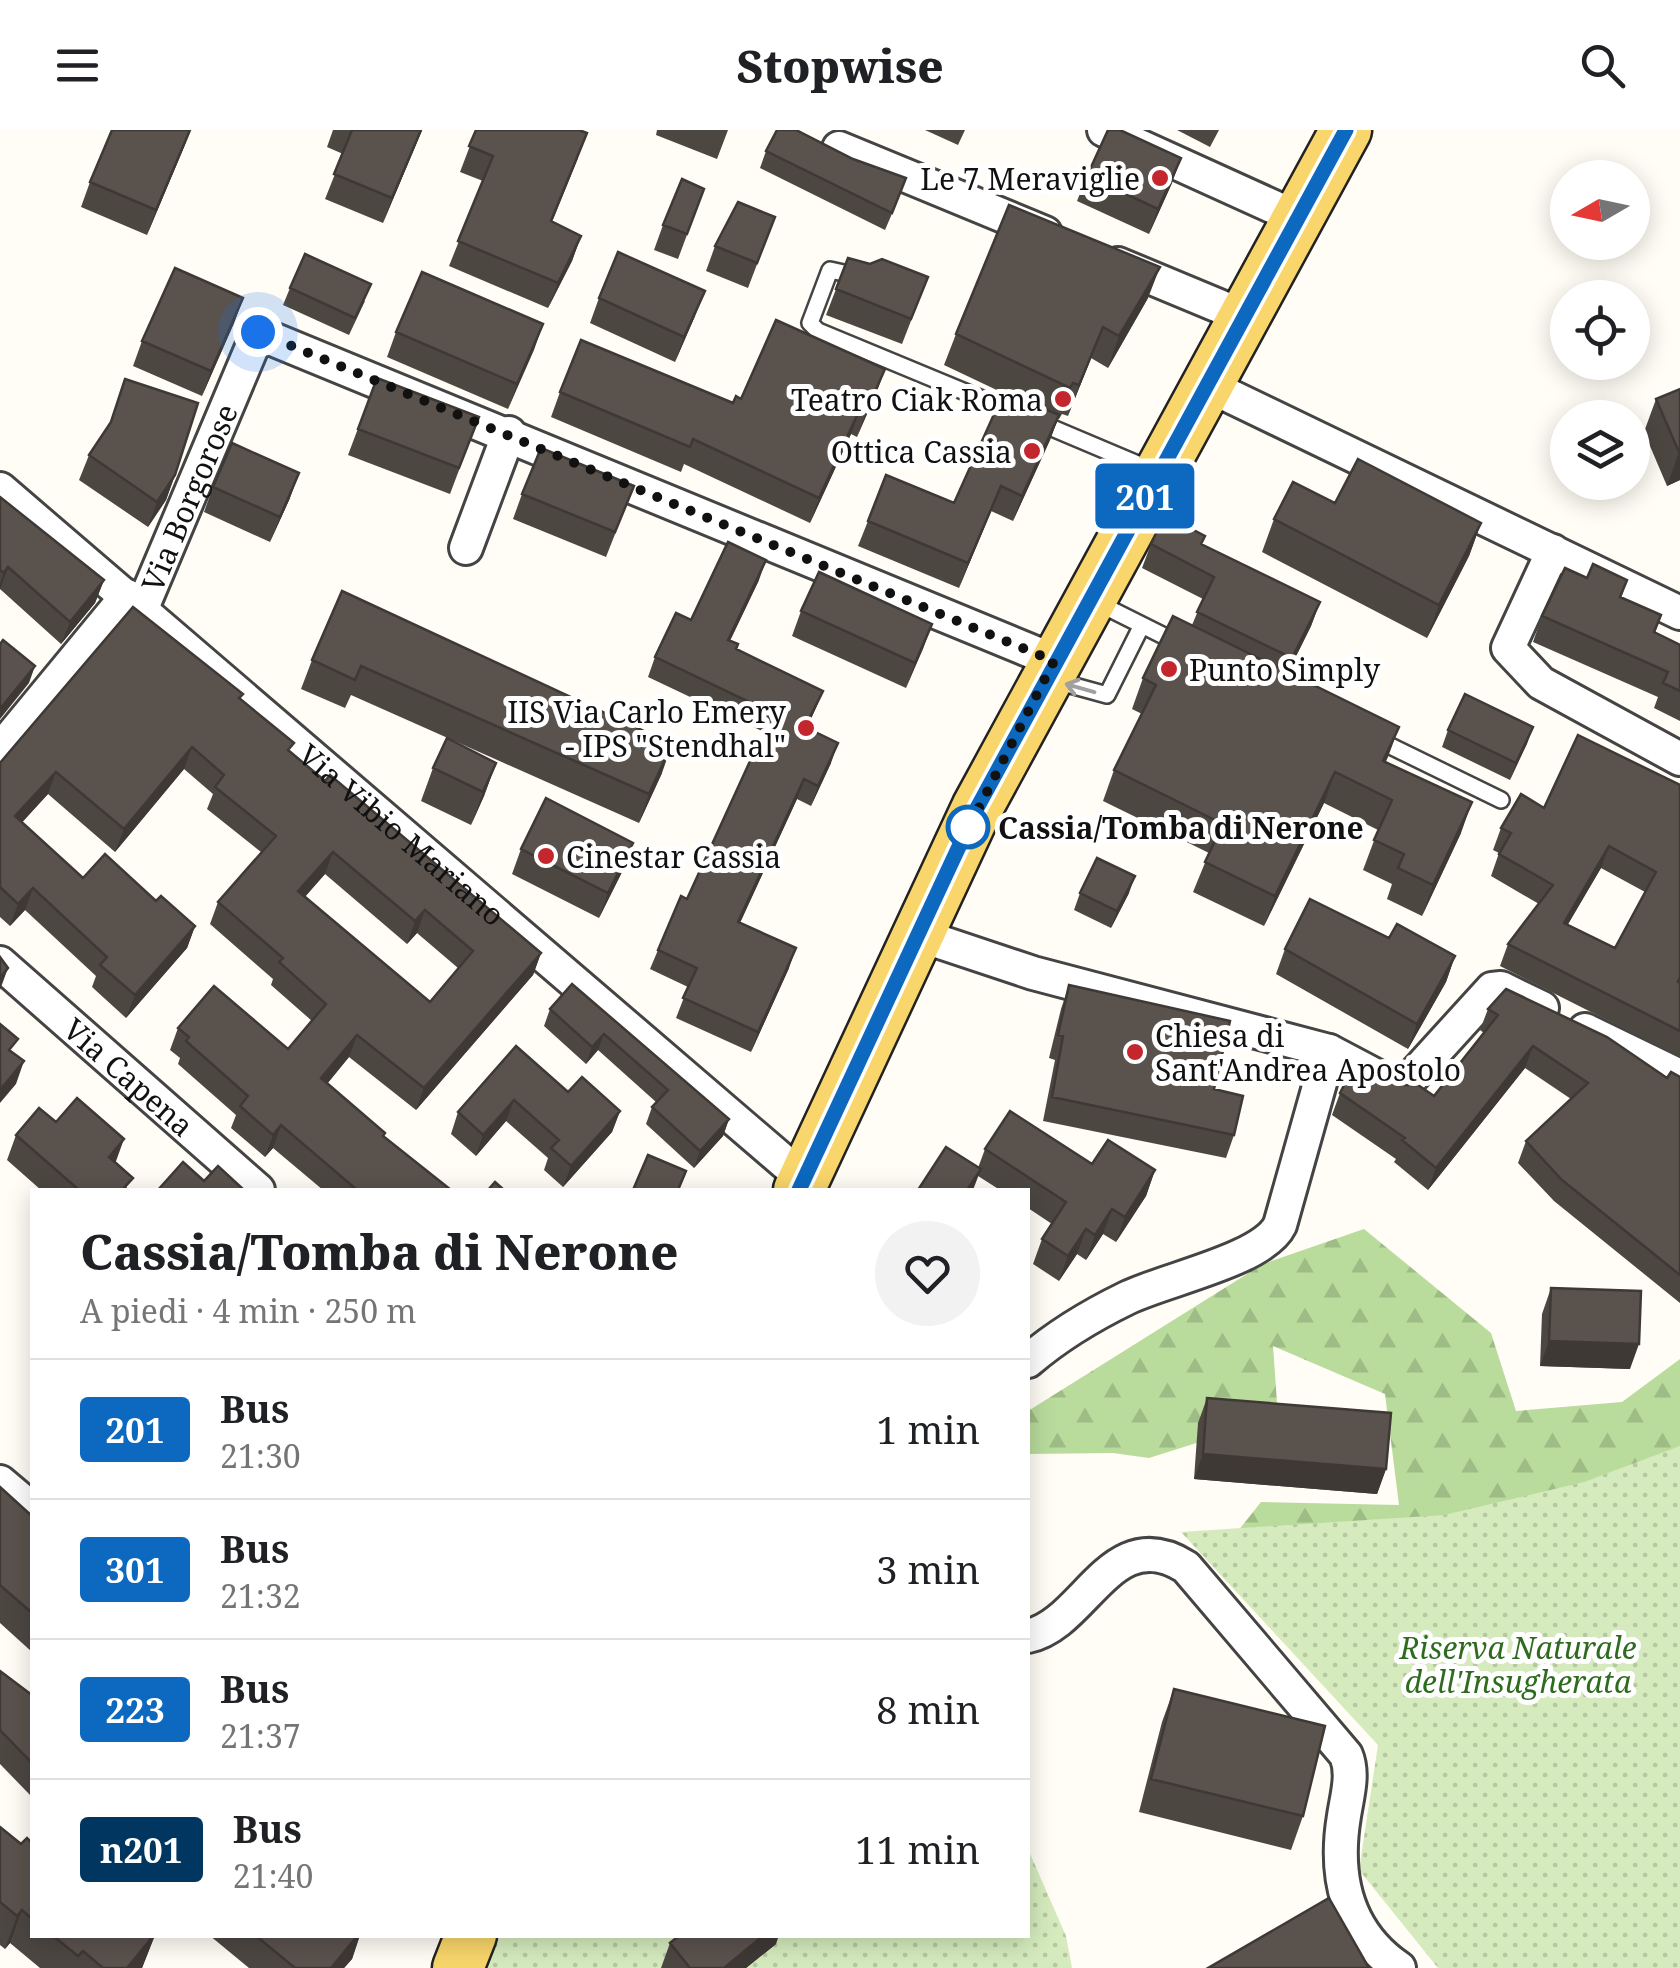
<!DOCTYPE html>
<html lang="it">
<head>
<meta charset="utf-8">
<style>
	:root { --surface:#fff; --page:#f2f2f2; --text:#202124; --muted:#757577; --line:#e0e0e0 }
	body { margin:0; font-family:"Noto Serif",serif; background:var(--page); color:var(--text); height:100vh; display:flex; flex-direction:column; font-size:38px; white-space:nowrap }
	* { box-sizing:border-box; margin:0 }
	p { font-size:32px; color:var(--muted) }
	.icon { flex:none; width:55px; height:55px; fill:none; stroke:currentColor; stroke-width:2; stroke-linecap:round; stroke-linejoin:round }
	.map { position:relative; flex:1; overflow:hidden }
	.side { position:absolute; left:30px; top:1058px; width:1000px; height:750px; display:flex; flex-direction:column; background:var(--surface); border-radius:0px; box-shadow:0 5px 25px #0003 }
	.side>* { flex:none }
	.badge { padding:0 20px; border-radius:8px; font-size:35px; line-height:65px }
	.needle { width:65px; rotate:261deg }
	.controls { position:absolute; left:1550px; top:30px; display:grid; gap:20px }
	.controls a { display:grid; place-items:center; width:100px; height:100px; border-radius:50%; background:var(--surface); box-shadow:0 5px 25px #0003; font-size:50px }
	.you { position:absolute; width:50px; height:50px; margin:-25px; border:8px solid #fff; border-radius:50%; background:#1a73e8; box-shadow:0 0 0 15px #1a73e833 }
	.map>.badge { position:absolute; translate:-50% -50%; box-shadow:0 0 0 5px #fff }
	.round { display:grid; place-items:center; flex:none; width:105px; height:105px; border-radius:52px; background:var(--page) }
	.summary { display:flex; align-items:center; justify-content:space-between; height:170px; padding:0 50px }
	h1 { font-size:48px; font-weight:800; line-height:75px }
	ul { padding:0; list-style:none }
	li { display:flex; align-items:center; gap:30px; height:140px; padding:0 50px; border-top:2px solid var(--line) }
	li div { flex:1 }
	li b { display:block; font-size:38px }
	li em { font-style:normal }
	li .badge { min-width:110px; font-weight:700; text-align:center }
	header { display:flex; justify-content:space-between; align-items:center; height:130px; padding:0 50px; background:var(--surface); font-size:45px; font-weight:800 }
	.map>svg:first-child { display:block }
	.forest { fill:url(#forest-firs) }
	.park { fill:url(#park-dots) }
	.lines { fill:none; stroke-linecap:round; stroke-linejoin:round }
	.lane-casing { stroke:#444; stroke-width:20 }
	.street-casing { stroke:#444; stroke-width:38 }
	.primary-casing { stroke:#222; stroke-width:55 }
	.lane { stroke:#fff; stroke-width:15 }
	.street { stroke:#fff; stroke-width:32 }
	.primary { stroke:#f9d66b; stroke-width:50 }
	.wall { fill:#4d4742; fill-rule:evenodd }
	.shaded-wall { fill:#3f3936 }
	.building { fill:#5a524d; stroke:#3f3936; stroke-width:2.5; fill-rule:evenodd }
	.oneway { stroke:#a0a0a0 }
	.line-casing { stroke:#fff; stroke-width:22 }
	.line { stroke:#0c69bf; stroke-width:15 }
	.walk { stroke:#111; stroke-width:10; stroke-dasharray:0 18 }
	.poi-dot { fill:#c4262e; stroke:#fff; stroke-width:4 }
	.stop-dot { fill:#fff; stroke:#0c69bf; stroke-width:5 }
	.labels { text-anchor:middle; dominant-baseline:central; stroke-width:10; stroke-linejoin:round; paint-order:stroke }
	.poi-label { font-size:30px; fill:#111; stroke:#fff; text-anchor:end }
	.street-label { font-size:30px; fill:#111; stroke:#fff }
	.stop-label { font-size:30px; font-weight:bold; fill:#111; stroke:#fff; text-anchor:start }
	.park-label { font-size:30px; font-style:italic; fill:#2f6b1f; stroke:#fff }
</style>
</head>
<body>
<header><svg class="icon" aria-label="menu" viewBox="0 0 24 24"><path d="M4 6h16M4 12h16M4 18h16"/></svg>Stopwise<svg class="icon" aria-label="search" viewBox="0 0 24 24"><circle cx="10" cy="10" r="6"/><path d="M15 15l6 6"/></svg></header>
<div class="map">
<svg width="1680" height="1838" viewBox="0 0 1680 1838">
	<defs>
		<pattern id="forest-firs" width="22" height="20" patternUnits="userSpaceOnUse" patternTransform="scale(2.5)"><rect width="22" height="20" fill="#b9dc9c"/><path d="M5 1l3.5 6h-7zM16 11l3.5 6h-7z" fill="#9ebc85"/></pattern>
		<pattern id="park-dots" width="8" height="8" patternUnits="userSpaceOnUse" patternTransform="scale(2.5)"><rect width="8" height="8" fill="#d5ebbd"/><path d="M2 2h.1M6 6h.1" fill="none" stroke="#b6c8a1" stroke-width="1.8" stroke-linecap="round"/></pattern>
	</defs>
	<rect width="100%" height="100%" fill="#fffdf5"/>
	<path class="forest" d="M1364,1099l127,104 25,78 106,-9 58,-43v298l-446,-121 27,-34 138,3 -14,-111 -112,-48 5,71 -129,41 -36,-5 -85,1v-43l235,-147z"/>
	<path class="park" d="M1680,1316v522h-242l-79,-98 19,-125 -197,-213 263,-17 140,-33z
		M1028,1719l38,87 6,32h-586l14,-33h528z"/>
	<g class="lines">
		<g class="lane-casing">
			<path id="lane" d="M862,147l-32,-7 -20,53 8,8 198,82
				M1038,292l116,49
				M1096,472l82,41
				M1056,551l51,14 35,-70
				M1374,608l127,62"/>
		</g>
		<g class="street-casing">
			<g id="street">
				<path d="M1104,0l194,88"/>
				<path d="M839,18l206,85"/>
				<path d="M1118,134l125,52"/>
				<path d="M1205,254l475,229"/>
				<path id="s1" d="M0,359l804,690"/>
				<path d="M466,418l43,-115"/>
				<path d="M1553,421l-45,97 33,35 139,76"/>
				<path id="s2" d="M142,478l116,-275 797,328"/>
				<path d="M0,620l127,-154"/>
				<path d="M919,805l114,38 296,78 -49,174c-17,35 -114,54 -153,73 -35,17 -70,38 -99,63"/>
				<path id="s3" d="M0,833l258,227"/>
				<path d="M1585,900l95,46"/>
				<path d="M1329,921l72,38 91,-100 9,-1 41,20"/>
				<path d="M0,1352l32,27"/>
				<path d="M1028,1506c58,-12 83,-116 158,-69l160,188c8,19 1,41 -2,61 -10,60 2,116 55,152"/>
			</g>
		</g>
		<g class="primary-casing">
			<path id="primary" d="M799,1060l178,-382 369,-678
				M458,1838l13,-33"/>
		</g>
		<use href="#lane" class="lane"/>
		<use href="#street" class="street"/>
		<use href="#primary" class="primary"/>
	</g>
	<path class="wall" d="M333,0h89l-39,93 -58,-24 18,-45 -16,-7z
		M476,0l102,28 -26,64 29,14 -9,25 -24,47 -99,-42 34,-85 -23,-9z
		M657,0h71l-11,29 -61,-24z
		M925,0h40l-7,15z
		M1177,0h42l-9,17z
		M186,12l-39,93 -66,-28 9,-25z
		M766,21l134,44 -15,35 -125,-62z
		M1087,46l85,7 -23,51 -72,-33z
		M704,59l-26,70 -24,-9 9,-25z
		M775,87l-27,71 -42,-17 9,-25z
		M848,128l80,19 -26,67 -76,-29z
		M290,158l75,13 -16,34 -66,-30z
		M243,168l-9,25 -32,73 -69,-30 9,-25z
		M599,168l96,18 -20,46 -85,-39z
		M1148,168l-40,70 -17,-10 -23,58 -6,-2 -3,5h-1l-8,21 -37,81 -22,-10 -32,77 -101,-42 10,-25 86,-18 49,-110 -59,-28 12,-31z
		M543,194l-35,85 -121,-52 9,-25z
		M885,239l-28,68 -6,-3 -41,89 -126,-59 -3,8 -130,-55 9,-25 173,11 8,-4z
		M377,248l102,39 -29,77 -102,-39z
		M125,249l50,96 -9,25 -18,27 -69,-47 10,-25 20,-30z
		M1680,259v91l-13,6 -23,-54 12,-33z
		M634,356l-28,71 -93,-38 9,-25z
		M213,357l77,11 -20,44 -66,-30z
		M0,367l104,83 -9,23 -34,41 -61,-55z
		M1335,373l146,20 -12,33 -42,82 -165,-86 12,-33z
		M1151,414h51l118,58 -9,24 -23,46 173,161 -39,83 -35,-17 5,-15 -29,-14 15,-40 -54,-27 -60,123 -71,-34 16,-39 -106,-52 11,-31 28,-56 -10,-5 11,-31 49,-53 11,-26 -61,-31z
		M1587,448l40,2 -6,18 40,17 -6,18 25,12v76l-26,-13 4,-11 -125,-55 9,-26z
		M759,450l-29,61 6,8 87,42 -16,37 24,35 -20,43 -14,-7 -57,124 49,45 -38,84 -75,-34 12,-31 -38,-18 8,-19 29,-51 77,-167 -116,-55 7,-20 36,-37z
		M342,461l320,182 -23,50 -288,-128 -6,13 -44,-19 11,-29z
		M801,481l131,13 -26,64 -114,-52z
		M241,570l50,52 250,201 -8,22 -117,135 -67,-53 -21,26 56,54 67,53h-128l-50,-42 -8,9 -34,-29 5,-13 -58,-51 2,-6 -10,-8 8,-22 110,21 24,-28 -41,-36 2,-6 -63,-55 8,-22 43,-50 -54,-43 6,-15 -29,-25 -69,83 -67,-58 -26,28 61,56 73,23 39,25 -8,22 -61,70 -34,-31 4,-11 -71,-66 -15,16 -10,-9v-154zM325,744l82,70 10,-11 41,35 -28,34 -125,-105z
		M1533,597l-23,53 -68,-33 6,-17z
		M496,633l-12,33 -13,29 -50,-24 12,-33z
		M1680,655v272l-180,-91 8,-22 31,-40 -48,-28 8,-23 -6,-3 8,-22 43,-20zM1601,738l44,24 -30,56 -48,-23z
		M521,719l103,19 -25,50 -87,-44z
		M1080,763h49l-18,35 -37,-18z
		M1389,808l66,18 -9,26 -38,67 -132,-75 9,-25z
		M572,854l157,135 -6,17 -29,32 -48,-44 6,-17 4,-5 -58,-52 -12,14 -42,-38 6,-17z
		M1069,855l165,150 -8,23 -183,-37 12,-61 -6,-2 12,-49z
		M1488,879l179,69 13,-1v226l-126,-102 -36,-38 8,-22 45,-42 -46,-31 -97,122 -34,-28 2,-3 -64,-44 8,-22 60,-8 34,11 50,-63 -4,-3z
		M516,916l52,46 52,19 -8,21 -49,55 -19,-17 4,-12 -42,-37 -30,35 -25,-22 7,-22z
		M56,992l59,41 13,27h-87l-34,-30 9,-25z
		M985,1019l107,15 63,6 -9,26 -30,46 -13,-8 -17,26 -9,-6 -18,27 -26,-17 9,-25 10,-15 -24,-16v-18h-28l-22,-14v-8z
		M1551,1158l79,81 -90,-3 2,-52z
		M1207,1268l179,71 -9,25 -183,-15 4,-56z
		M0,1357l32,29v136l-32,-29z
		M0,1541l32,24v102l-32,-33z
		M1174,1559l129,127 -12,34 -152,-38 23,-90z
		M0,1697l21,17 11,-1v92h123l-13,33h-102l-30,-25 -5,6 -5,-4z
		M209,1805h151l-8,24 -8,9h-95z
		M670,1813l106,1 -30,24h-85z"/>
	<path class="shaded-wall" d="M191,0l-5,12 -39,93 9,-25z
		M421,0h1l-39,93 9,-25z
		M1181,28l-9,25 -23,51 9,-25z
		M581,106l-9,25 -24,47 10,-25z
		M1160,137l-12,31 -40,70 11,-32z
		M705,161l-10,25 -20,46 9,-25z
		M243,168l-9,25 -32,73 9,-25z
		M543,194l-9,26 -26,59 9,-25z
		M1103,197l-12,31 -23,58 11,-31z
		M885,239l-9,25 -19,43 9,-25z
		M860,279l-9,25 -41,89 9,-25z
		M1059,285l-9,25 -37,81 9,-25z
		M1679,322h1v28l-13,6z
		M299,343l-9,25 -20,44 10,-25z
		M175,345l-9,25 -18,27 9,-25z
		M1001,356l-10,25 -32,77 9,-25z
		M1481,393l-12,33 -42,82 12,-33z
		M766,430l-7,20 -38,79 7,-19z
		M8,437l-8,23v-7l4,-10z
		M104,450l-9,23 -34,41 9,-22z
		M1320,472l-9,24 -27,55 8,-23z
		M932,494l-9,25 -17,39 9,-25z
		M35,536l-6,17 -29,36v-10z
		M823,561l-8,19 -17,37 7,-20z
		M1399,597l-11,30 -16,34 11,-30z
		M1533,597l-6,17 -17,36 6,-17z
		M838,613l-7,20 -20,43 7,-20z
		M672,614l-10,29 -23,50 10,-29z
		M192,617l-8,22 -69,83 9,-23z
		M496,633l-12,33 -13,29 12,-33z
		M56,642l-8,22 -41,45 8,-23z
		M1335,642l-11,31 -60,123 11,-30z
		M804,649l-7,20 -66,143 7,-20z
		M1472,672l-11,31 -39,83 11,-31z
		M633,713l-9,25 -25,50 9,-25z
		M1609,716l-8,22 -45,77 8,-22z
		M333,722l-8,22 -35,39 8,-22z
		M1135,746l-6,17 -18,35 6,-17z
		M33,758l-8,22 -15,16 8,-22z
		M425,780l-8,23 -10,11 8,-23z
		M195,796l-8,22 -61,70 9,-23z
		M796,818l-7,20 -38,84 7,-20z
		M541,823l-8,22 -117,135 8,-22z
		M1455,826l-9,26 -38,67 9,-25z
		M8,838l-8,22v-12z
		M604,904l-6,16 -12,14 6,-17z
		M357,905l-8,22 -36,43 8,-22z
		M1533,916l-8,22 -97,122 8,-22z
		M24,931l-8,23 -16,19v-13z
		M514,970l-8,21 -30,35 7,-21z
		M620,981l-8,21 -49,55 8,-21z
		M729,989l-6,17 -29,32 6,-17z
		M281,995l-8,23 -8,9 8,-22z
		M124,1009l-9,25 -6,-7z
		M981,1039l-8,21h-6z
		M1155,1040l-9,26 -30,46 9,-25z
		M1112,1079l-9,25 -17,26 9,-25z
		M1086,1099l-9,25 -18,27 9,-25z
		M1549,1211l90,3 -9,25 -90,-3z
		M1203,1324l183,15 -9,25 -183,-15z
		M22,1780l-12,33 -5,6 12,-33z
		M155,1805l-13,33h-15z
		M358,1805h2l-8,24 -8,9h-13z
		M764,1805h15l-3,9 -30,24h-22z"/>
	<path class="building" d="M112,0h78l-34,80 -66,-28z
		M352,0h69l-29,68 -58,-24z
		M476,0h103l8,3 -36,88 30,15 -23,47 -100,-42 35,-85 -24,-10z
		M777,0h19l57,29 53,19 -14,35 -126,-62z
		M1108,0h12l61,28 -23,51 -71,-33z
		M682,49l22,10 -17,45 -24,-9z
		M738,72l37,15 -18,46 -42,-17z
		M1009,75l151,62 -41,69 -16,-9 -24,58 -6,-2 -3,5 -114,-54z
		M618,122l87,39 -21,46 -85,-39z
		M305,124l66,30 -16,34 -65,-30z
		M848,128l22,6 12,-5 46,18 -17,42 -75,-30z
		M175,138l68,30 -32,73 -69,-30z
		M422,142l121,52 -26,60 -121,-52z
		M776,190l109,49 -19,43 -6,-3 -41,89 -126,-59 -3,8 -130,-55 21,-52 152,63 3,-7 5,3z
		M377,248l102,39 -20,51 -101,-39z
		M125,249l73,24 -23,72 -18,27 -68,-47 22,-33z
		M1680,259v63h-1l-23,-53z
		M1004,262l55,23 -37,81 -21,-10 -33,77 -100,-42 18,-46 68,28z
		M232,313l67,30 -19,44 -67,-30z
		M541,318l93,38 -19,46 -93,-38z
		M1358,329l123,64 -42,82 -165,-86 19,-37 42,21z
		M0,367l104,83 -34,42 -62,-55 -4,6 -4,-3z
		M1165,385l40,21 -4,8 119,58 -28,56 -95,-46 17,-35 -63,-33z
		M728,412l38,18 -38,80 10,4 -2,5 87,42 -18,36 33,16 -20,43 -14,-7 -66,143 58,26 -38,84 -75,-34 14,-30 -39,-18 23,-54 6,3 85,-186 -117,-56 21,-44 15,7z
		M1593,434l34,16 -7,17 41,18 -7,17 26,13v46l-17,-8 5,-11 -126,-56 23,-48 22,10z
		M819,442l113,52 -17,39 -114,-52z
		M342,461l330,153 -23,50 -288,-128 -6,14 -43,-20z
		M133,477l110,87 -4,4 55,45 -6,7 37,31 5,-6 211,178 -117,135 -67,-53 -36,43 64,55 -2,3 68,54h-94l-76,-65 -8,10 -33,-29 8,-10 -62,-55 3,-4 -11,-9 36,-42 74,63 38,-45 -47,-42 4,-4 -65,-56 58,-66 -61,-49 9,-12 -32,-28 -68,82 -68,-57 -41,44 68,62 22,-24 51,47 5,-5 34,30 -60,69 -35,-30 7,-8 -74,-69 -15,16 -18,-17v-124zM333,722l82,69 10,-11 48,41 -43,51 -132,-111z
		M1173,486l226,111 -16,34 89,41 -39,83 -35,-17 6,-14 -30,-14 18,-40 -57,-28 -60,124 -70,-34 18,-38 -109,-54 42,-85 -13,-7z
		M3,510l32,26 -35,43v-65z
		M1465,564l68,33 -17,36 -68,-33z
		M1578,605l102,50v192l-2,5 2,1v48l-172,-87 45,-59 -54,-31 12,-21 -10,-5 20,-34 23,14zM1609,716l47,26 -41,76 -51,-25z
		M447,608l49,25 -13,29 -50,-24z
		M546,668l87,45 -25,50 -87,-44z
		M1097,728l38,18 -18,35 -37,-18z
		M1310,769l79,39 8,-14 58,32 -38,68 -132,-75z
		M0,827l8,11 -8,10z
		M572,854l157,135 -29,32 -48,-44 16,-17 -64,-56 -12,13 -42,-38z
		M1069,855l161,36 -16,68 29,7 -9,39 -182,-38 11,-61 -5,-1z
		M1506,859l101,48 60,41 4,-6 9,5v198l-118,-95 -36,-39 62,-58 -55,-37 -97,122 -34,-28 3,-2 -65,-45 16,-31 44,23h18l16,11 64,-81 -10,-6z
		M0,894l18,15 -9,11 15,11 -24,29z
		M516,916l52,46 14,-15 38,34 -49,55 -20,-18 8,-8 -45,-40 -31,35 -25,-23z
		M77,968l47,41 -15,18 24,21 -11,12h-43l-63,-55 23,-27 17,14z
		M1010,981l82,53 16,-24 47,30 -30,47 -13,-8 -17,26 -9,-6 -18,27 -26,-17 24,-37 -81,-53z
		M946,1017l35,22 -14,21h-49z
		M648,1025l38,16 -8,19h-45z
		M183,1032l21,19 14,-15 26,24h-86z
		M495,1052l9,8h-16z
		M1551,1158l90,3 -2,53 -90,-3z
		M1207,1268l184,15 -5,56 -183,-15z
		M0,1357l32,29v97l-32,-28z
		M0,1541l32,24v68l-32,-33z
		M1174,1559l151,37 -22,90 -152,-37z
		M0,1697l21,17 6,-6 5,5v76l-10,-9 -5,6 -17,-14z
		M1329,1768l40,70h-161z
		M52,1805h102l-27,33h-24l-20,-17 -5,5z
		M255,1805h103l-27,33h-36z
		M680,1805h84l-40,33h-34l-20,-25z"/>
	<defs><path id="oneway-shaft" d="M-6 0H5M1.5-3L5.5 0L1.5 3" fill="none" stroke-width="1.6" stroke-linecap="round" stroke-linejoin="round" transform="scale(2.5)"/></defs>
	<use class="oneway" href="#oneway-shaft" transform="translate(1080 558) rotate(-164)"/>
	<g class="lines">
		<g class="line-casing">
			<path id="line" d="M799,1060l178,-382 369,-678"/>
		</g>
		<use href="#line" class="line"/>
		<path class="walk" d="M258,202l796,329 -89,174 3,-8"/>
	</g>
	<g class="poi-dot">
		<circle cx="1160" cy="48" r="10"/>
		<circle cx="1063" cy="269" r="10"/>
		<circle cx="1032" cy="321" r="10"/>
		<circle cx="1169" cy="539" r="10"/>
		<circle cx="806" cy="598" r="10"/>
		<circle cx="546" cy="726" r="10"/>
		<circle cx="1135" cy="922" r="10"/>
	</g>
	<circle class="stop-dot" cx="968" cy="697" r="20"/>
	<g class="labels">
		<g class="poi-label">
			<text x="1140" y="48">Le 7 Meraviglie</text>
			<text x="1043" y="269">Teatro Ciak Roma</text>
			<text x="1012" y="321">Ottica Cassia</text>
			<text x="1189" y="539" text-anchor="start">Punto Simply</text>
			<text x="786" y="581">IIS Via Carlo Emery<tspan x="786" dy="34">- IPS "Stendhal"</tspan></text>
			<text x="566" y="726" text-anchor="start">Cinestar Cassia</text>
			<text x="1155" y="905" text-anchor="start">Chiesa di<tspan x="1155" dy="34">Sant'Andrea Apostolo</tspan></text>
		</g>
		<g class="street-label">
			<text stroke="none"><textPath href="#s2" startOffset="120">Via Borgorose</textPath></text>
			<text stroke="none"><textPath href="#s1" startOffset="530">Via Vibio Mariano</textPath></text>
			<text stroke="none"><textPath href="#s3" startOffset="172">Via Capena</textPath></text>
		</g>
		<g class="stop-label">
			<text x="998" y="697">Cassia/Tomba di Nerone</text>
		</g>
		<g class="park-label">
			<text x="1518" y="1517">Riserva Naturale<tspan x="1518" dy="34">dell'Insugherata</tspan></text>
		</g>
	</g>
</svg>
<div class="controls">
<a><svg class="needle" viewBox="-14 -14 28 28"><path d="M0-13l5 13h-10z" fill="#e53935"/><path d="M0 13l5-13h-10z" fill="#757577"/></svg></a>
<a><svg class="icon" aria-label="locate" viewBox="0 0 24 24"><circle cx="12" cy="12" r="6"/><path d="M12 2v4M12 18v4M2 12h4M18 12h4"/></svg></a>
<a><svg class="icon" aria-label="layers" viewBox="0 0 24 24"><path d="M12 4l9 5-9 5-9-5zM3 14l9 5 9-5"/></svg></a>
</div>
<div class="you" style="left:258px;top:202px"></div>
<b class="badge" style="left:1145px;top:366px;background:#0c69bf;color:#fff">201</b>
<section class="side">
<div class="summary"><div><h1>Cassia/Tomba di Nerone</h1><p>A piedi · 4 min · 250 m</p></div><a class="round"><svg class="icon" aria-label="heart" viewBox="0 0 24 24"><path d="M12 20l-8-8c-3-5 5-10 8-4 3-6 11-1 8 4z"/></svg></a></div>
<ul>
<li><span class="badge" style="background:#0c69bf;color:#fff">201</span><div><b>Bus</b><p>21:30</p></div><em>1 min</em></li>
<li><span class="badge" style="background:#0c69bf;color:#fff">301</span><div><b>Bus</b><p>21:32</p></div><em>3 min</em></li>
<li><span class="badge" style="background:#0c69bf;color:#fff">223</span><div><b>Bus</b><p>21:37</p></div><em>8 min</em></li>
<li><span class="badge" style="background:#00365f;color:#fff">n201</span><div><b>Bus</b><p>21:40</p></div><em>11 min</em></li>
</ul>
</section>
</div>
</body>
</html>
